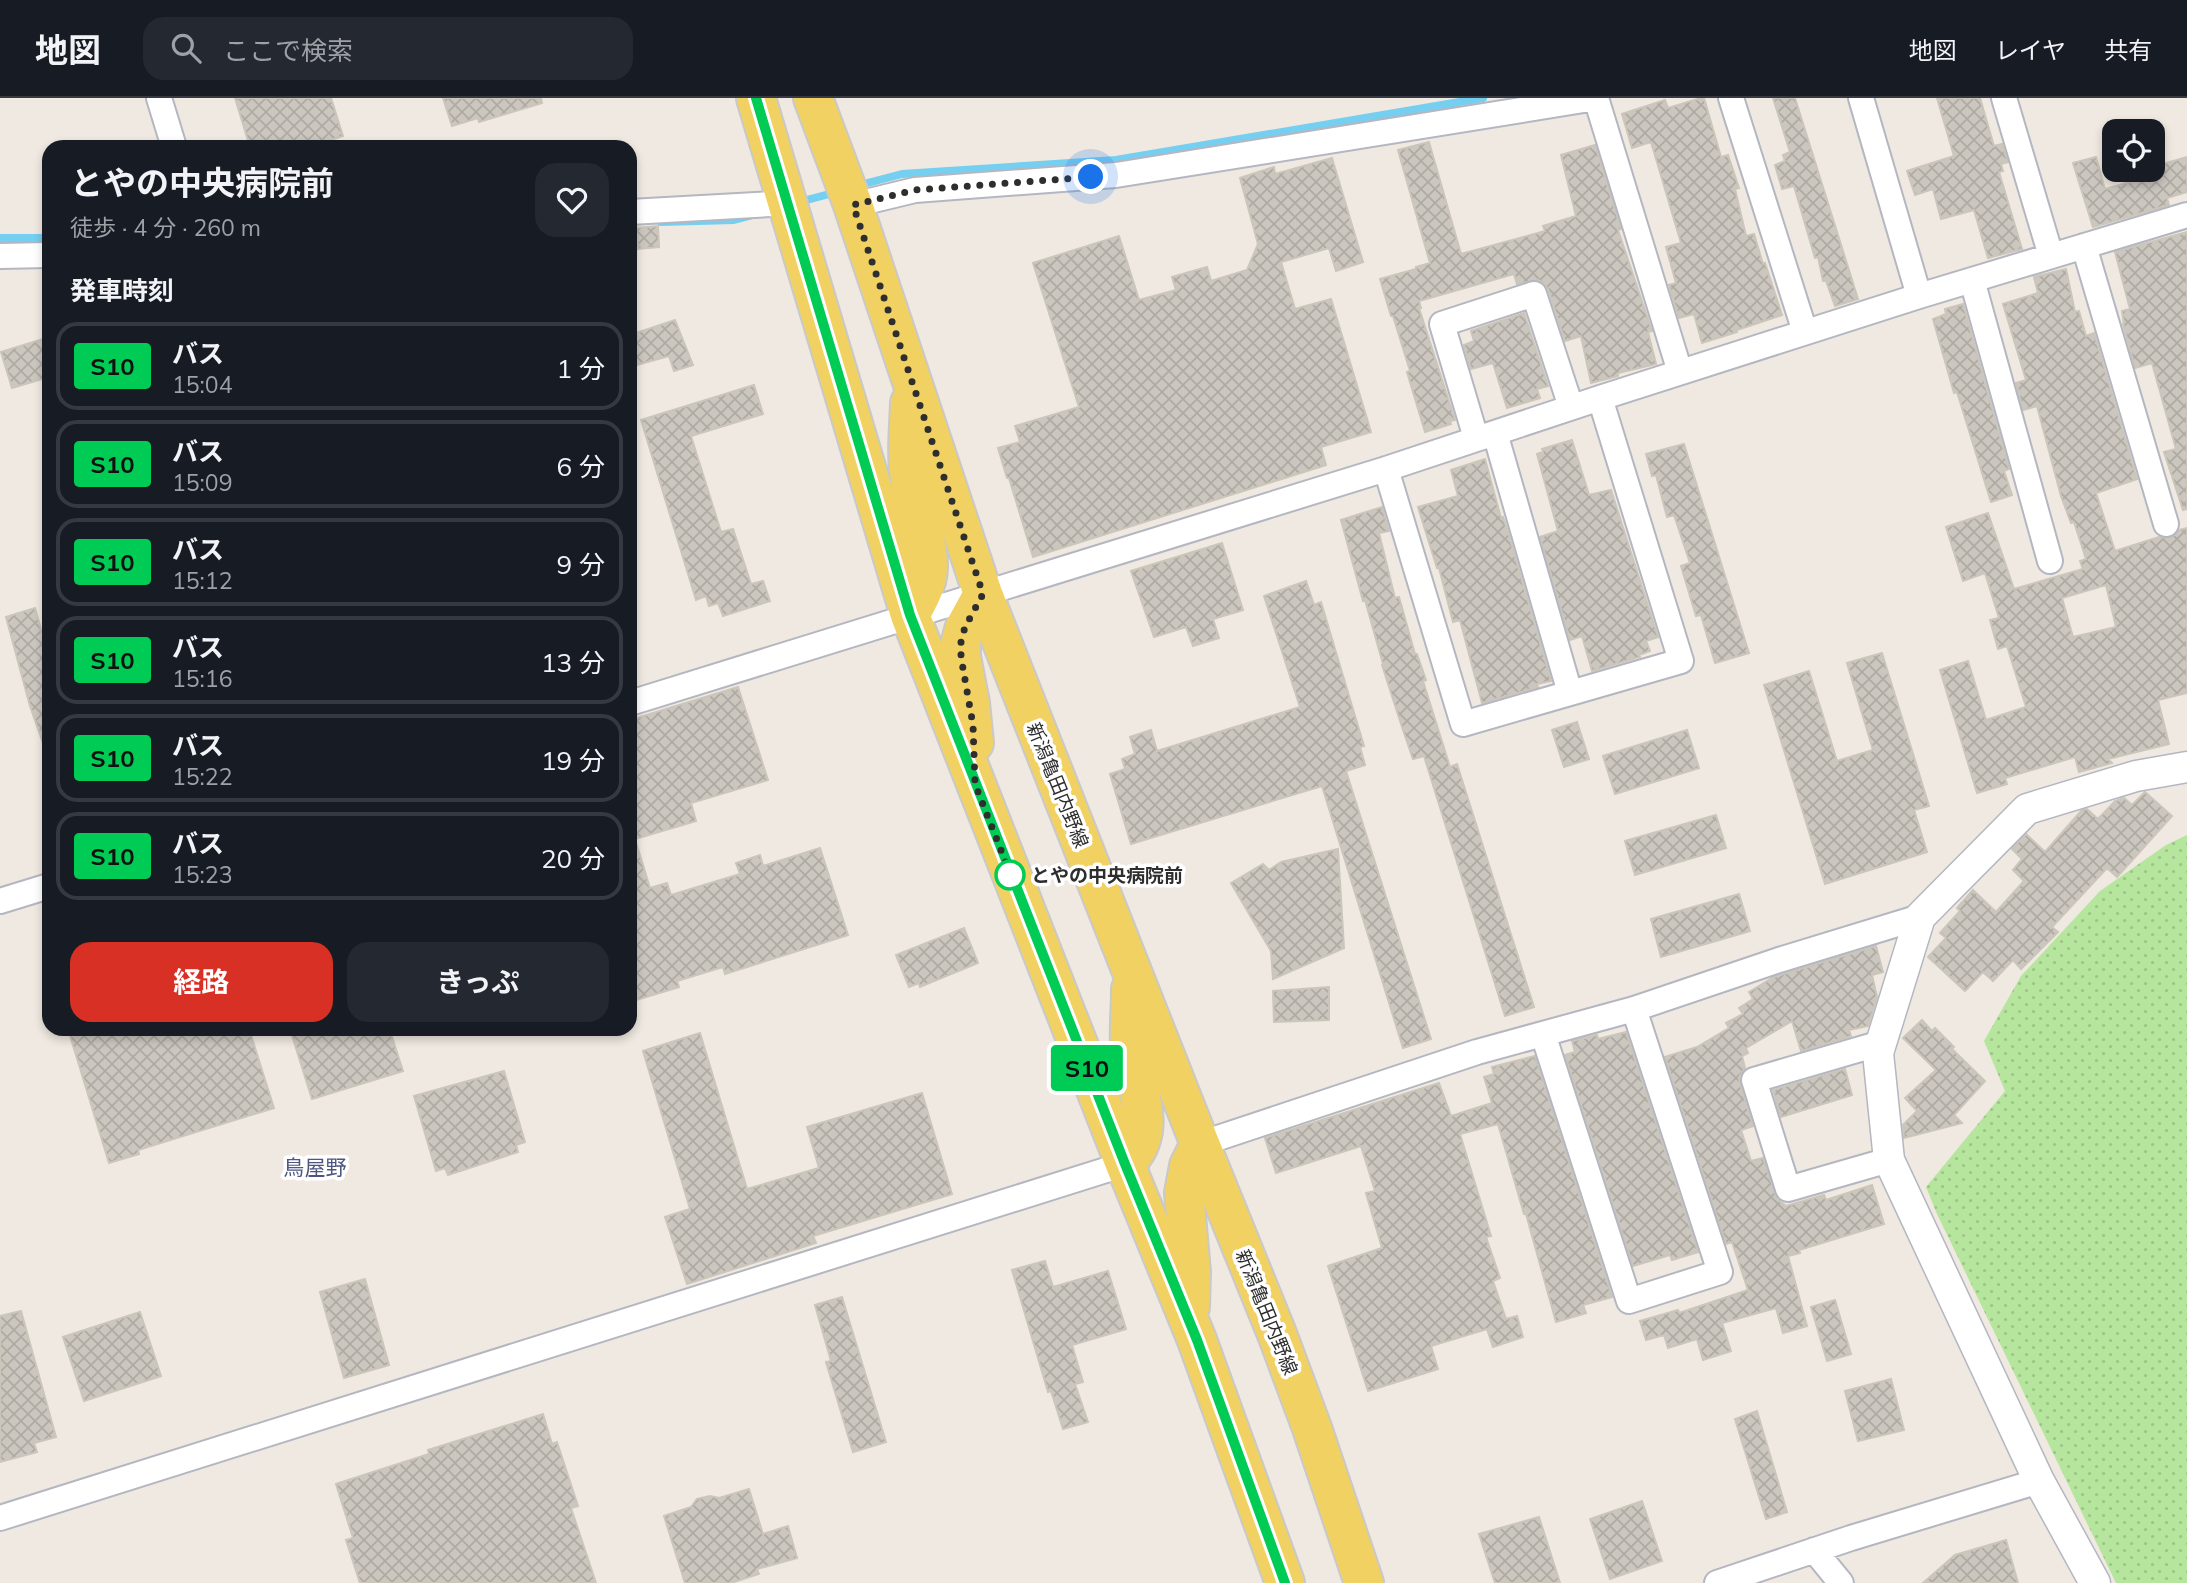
<!DOCTYPE html>
<html lang="ja">
<head>
<meta charset="utf-8">
<style>
	:root { --surface:#171b24; --page:#242831; --text:#f1f3f6; --muted:#9ea1a6; --line:#363941; --accent:#d93025 }
	body { margin:0; font-family:Mulish,"Noto Sans JP",sans-serif; background:var(--page); color:var(--text); height:100vh; display:flex; flex-direction:column; font-size:26px; white-space:nowrap }
	* { box-sizing:border-box; margin:0 }
	p { font-size:23px; color:var(--muted) }
	.icon { flex:none; width:38px; height:38px; fill:none; stroke:currentColor; stroke-width:2; stroke-linecap:round; stroke-linejoin:round }
	.map { position:relative; flex:1; overflow:hidden }
	.drawer { position:absolute; left:42px; top:42px; width:595px; height:896px; display:flex; flex-direction:column; background:var(--surface); border-radius:21px; box-shadow:0 4px 10px #0003 }
	.drawer>* { flex:none }
	.badge { padding:0 14px; border-radius:5px; font-size:24px; line-height:46px }
	.controls { position:absolute; left:2102px; top:21px; display:grid; gap:14px }
	.controls a { display:grid; place-items:center; width:63px; height:63px; border-radius:14px; background:var(--surface); box-shadow:0 4px 10px #0003; font-size:35px }
	.you { position:absolute; width:35px; height:35px; margin:-18px; border:5px solid #fff; border-radius:50%; background:#1a73e8; box-shadow:0 0 0 10px #1a73e833 }
	.map>.badge { position:absolute; translate:-50% -50%; box-shadow:0 0 0 4px #fff }
	h2 { padding:0 28px; font-size:26px; line-height:63px }
	.round { display:grid; place-items:center; flex:none; width:74px; height:74px; border-radius:21px; background:var(--page) }
	.summary { display:flex; align-items:center; justify-content:space-between; height:119px; padding:0 28px }
	h1 { font-size:33px; font-weight:700; line-height:52px }
	.action { display:flex; gap:14px; margin-top:auto; padding:14px 28px }
	.action a { flex:1; height:80px; border-radius:21px; background:var(--accent); color:#fff; font-size:28px; font-weight:700; line-height:80px; text-align:center }
	.action a+a { background:var(--page); color:var(--text) }
	ul { padding:0; list-style:none }
	li { display:flex; align-items:center; gap:21px; height:88px; margin:0 14px 10px; padding:0 14px; border:4px solid var(--line); border-radius:21px }
	li div { flex:1 }
	li b { display:block; font-size:26px }
	li em { font-style:normal }
	li .badge { min-width:77px; font-weight:700; text-align:center }
	header { display:flex; align-items:center; gap:42px; box-sizing:border-box; height:98px; padding:0 35px; background:var(--surface); border-bottom:2px solid var(--line) }
	header strong { font-size:33px }
	nav { display:flex; gap:38px; margin-inline-start:auto; font-size:24px }
	.search { width:490px; height:63px; background:var(--page); display:flex; align-items:center; gap:18px; box-sizing:border-box; padding:0 24px; border-radius:21px; color:var(--muted); font-size:26px }
	.map>svg:first-child { display:block }
	.grass { fill:url(#grass-dots) }
	.lines { fill:none; stroke-linecap:round; stroke-linejoin:round }
	.stream { stroke:#75cff0; stroke-width:8 }
	.building { fill:url(#building-cross-hatch); stroke:#cbc5ba; stroke-width:2; fill-rule:evenodd }
	.minor-casing { stroke:#b4b7c1; stroke-width:28 }
	.tertiary-casing { stroke:#b4b7c1; stroke-width:33 }
	.primary-casing { stroke:#c9c9c9; stroke-width:42 }
	.minor { stroke:#fff; stroke-width:24 }
	.tertiary { stroke:#fff; stroke-width:30 }
	.primary { stroke:#f2d163; stroke-width:38 }
	.line-casing { stroke:#fff; stroke-width:16 }
	.line { stroke:#0c5; stroke-width:10 }
	.walk { stroke:#2e2e2e; stroke-width:7; stroke-dasharray:0 12.6 }
	.stop-dot { fill:#fff; stroke:#0c5; stroke-width:3.5 }
	.labels { text-anchor:middle; dominant-baseline:central; stroke-width:7; stroke-linejoin:round; paint-order:stroke }
	.street-label { font-size:19px; fill:#2e2e2e; stroke:#fff }
	.stop-label { font-size:19px; font-weight:bold; fill:#2e2e2e; stroke:#fff; text-anchor:start }
	.neighbourhood-label { font-size:21px; fill:#4d5680; stroke:#fff }
</style>
</head>
<body>
<header>
<strong>地図</strong>
<div class="search"><svg class="icon" aria-label="search" viewBox="0 0 24 24"><circle cx="10" cy="10" r="6"/><path d="M15 15l6 6"/></svg>ここで検索</div>
<nav><a>地図</a><a>レイヤ</a><a>共有</a></nav>
</header>
<div class="map">
<svg width="2187" height="1485" viewBox="0 0 2187 1485">
	<defs>
		<pattern id="grass-dots" width="8" height="8" patternUnits="userSpaceOnUse" patternTransform="scale(1.75)"><rect width="8" height="8" fill="#b6e59e"/><path d="M2 2h.1M6 6h.1" fill="none" stroke="#9dc588" stroke-width="1.8" stroke-linecap="round"/></pattern>
		<pattern id="building-cross-hatch" width="8" height="8" patternUnits="userSpaceOnUse" patternTransform="scale(1.75)"><rect width="8" height="8" fill="#cbc7bf"/><path d="M0 0l8 8M0 8l8-8" fill="none" stroke="#afaba4"/></pattern>
	</defs>
	<rect width="100%" height="100%" fill="#efe9e1"/>
	<path class="grass" d="M2187,737v748h-71l-179,-369 -11,-27 79,-96 -21,-50 37,-65 79,-85 66,-46z"/>
	<g class="lines">
		<path class="stream" d="M856,88l46,-12 214,-14 367,-62
			M799,104l38,-10
			M661,124l73,-2 15,-4
			M0,140h49"/>
	</g>
	<path class="building" d="M235,0h96l12,38 -34,11h-59z
		M443,0h98l1,5 -63,19 -1,-4 -26,8z
		M1701,0h3l17,59 7,-2 11,33 -4,1 11,47 8,-2 9,30 2,-1 17,52 -45,15v2l-35,11 -8,-29 -15,4 -10,-33 7,-2 -10,-36 15,-4 -30,-101 -19,6 -10,-34 43,-14 3,8z
		M1773,0h22l63,201 -23,7 -9,-25h-3l-5,-24 -3,1 -21,-72 -12,3 -7,-24 10,-4 -2,-6 7,-3z
		M1937,0h43l14,48 8,-2 6,18 -7,2 2,7 -4,1 23,77 -34,9 -14,-48 -33,9 -8,-30 -18,6 -8,-24 47,-15z
		M1429,44l32,112 84,-23 -2,-5 33,-10 -15,-61 34,-10 26,84 -3,1 34,101 -4,1 8,32 -38,9v3l-27,7 -10,-47 -16,5 -17,-52 -4,-6 -6,-3 -21,4 -3,-10 -95,27 2,7h-2l36,112 -5,1 1,3 -26,8 -18,-60 3,-1 -17,-55h-2l-11,-37 36,-10v-2l14,-4 -32,-113z
		M2096,59l9,32 43,-12 -2,-7h6v-3l35,-10v35l-20,6 2,7 -76,22 -20,-64z
		M1332,60l31,104 -27,9 -7,-23 -48,14 14,47 36,-10 40,133 -50,15 5,18 -293,92 -24,-79h-2l-9,-30 22,-6 -5,-16 64,-19 -46,-144 86,-27 20,64 37,-10 -4,-13 35,-10 4,14 36,-11 11,-26 -18,-66 34,-11 1,7z
		M658,128l1,21 -21,2 -2,-21z
		M2187,134v277l-4,1 -19,-58 12,-3 -24,-86 -17,5 -12,-44h1l-2,-13 8,-2 -15,-57z
		M2066,171l9,43 4,-1 7,25 8,-3 43,146 -41,14 19,58 44,-14 12,1 8,-8 8,-2v165l-29,7 11,44 -61,15 4,4 -33,9 -4,-15 -70,21 2,6 -30,9 -37,-123 28,-9 18,59 40,-13 -19,-61 -9,3 -8,-29 9,-2 -14,-45 -22,8 -17,-54 42,-14 26,76 69,-20 -3,-8 6,-2 -12,-37 -3,1 -10,-27 -24,-90 -14,4 -7,-27 10,-3 -23,-76 35,-11 -4,-16zM2106,487l10,42 -43,10 -11,-39z
		M1963,206l46,165 -5,2 8,24 -21,7 -34,-110 -3,1 -21,-74 13,-5 -1,-5z
		M1524,215l24,73 -11,3 3,9 -33,10 -14,-45 -22,6 -7,-24 10,-4 -3,-10z
		M675,222l18,45 -19,6 -5,-15 -39,11v-32z
		M49,239v40l-37,11 -11,-36z
		M754,287l9,29 -72,22 30,96 12,-3 18,55 12,-3 7,20 -47,15 -5,-13 -9,3 -3,-10 -10,4 -55,-180z
		M1572,342l17,55 22,-5 47,147 -12,4 4,10 -11,4 1,2 -48,14 -10,-35 -12,4 -30,-103 18,-6 -21,-77 6,-2 -1,-3z
		M1684,346l65,209 -34,10 -14,-48 -5,1 -15,-50 9,-3 -16,-48 -7,2 -11,-42 -4,1 -6,-22z
		M1485,361l16,59 2,-1 5,15 43,149 -14,3 1,3 -56,16 -22,-83 -7,2 -14,-54h-2l-19,-61 40,-11 -7,-26z
		M1382,409l7,24 -10,2 16,65 4,-1 16,57h2l9,26 -3,1 27,86 7,-3 77,243 -29,9 -81,-260 -11,3 -11,-32 -20,-62 1,-1 -18,-64 -2,1 -22,-81z
		M1222,445l21,67 -30,9 6,19 -26,8 -7,-19 -32,10 -23,-66z
		M1306,483l8,24 7,-3 43,144 -4,1 5,18 -19,6 85,268 -28,9 -81,-262 -191,58 -21,-70 15,-5 -3,-10 13,-5 -5,-17 21,-7 6,21 143,-44 -36,-111z
		M35,510l14,49v92h-4l-15,-43 -24,-89z
		M1882,555l47,153 -15,4 13,42 -102,32 -61,-199 45,-14 28,90 36,-11 -26,-87z
		M738,589l30,93 -77,23 5,18 -61,18 15,49 17,-5 4,12 69,-21 -4,-11 24,-8 3,11 57,-18 28,87 -123,39 -2,-7 -46,14 2,6 -49,15v-282z
		M1577,624l12,37 -25,8 -12,-37z
		M1687,632l12,38 -84,26 -12,-38z
		M2145,694l27,24 -55,61 -10,-9 -55,59 6,5 -37,37 -8,-9 -20,21 -10,-9 -18,19 -37,-34 18,-19 -6,-5 20,-22 -3,-3 16,-18 23,22 28,-31 -11,-11 9,-11 -10,-10 14,-15 19,18 37,-42 5,-1 11,10 17,-18 9,-3 8,7z
		M1716,717l10,33 -91,27 -10,-34z
		M1338,751l6,99 -71,31 -2,-28 -40,-68 32,-19 6,6 12,-8z
		M1739,796l11,37 -89,26 -10,-38z
		M964,830l14,35 -58,24 -1,-4 -10,4 -13,-32z
		M1876,848l7,26 -11,3 5,22 -9,29 -19,4 2,6 -50,15 -9,-30 -46,27 2,5 -6,3 3,12 -6,9 1,7 13,42 -12,4 10,31 12,-3 14,41 9,7 38,-11 2,5 46,-15 12,39 -85,26 1,3 -12,3 19,70 -24,7 -7,-25 -54,15 9,28 -28,9 -6,-21 -29,9 -4,-13 -18,5 -6,-19 38,-11 1,3 69,-23 -16,-48 -6,2 -61,-187 32,-10 32,-19 -3,-5 17,-9 -4,-6 14,-9 -4,-7 25,-15z
		M1329,889v33l-55,2 -1,-31z
		M1922,922l10,11 3,-3 19,19 -2,2 33,32 -31,34 8,8 -58,15 -1,-13 14,-14 -12,-13 31,-28 -33,-32z
		M68,931h181l25,79 -136,42 1,4 -30,9z
		M290,931h91l2,7 8,-2 12,37 -91,28z
		M1626,934l72,220 -26,8 -2,-5 -37,11 -68,-211 10,-3 -3,-11 25,-6 1,4z
		M700,935l47,156 72,-21 -12,-41 115,-34 30,101 -139,42 3,7 -129,41 -22,-67 25,-8 -47,-158z
		M1535,958l77,241 -29,8 3,8 -30,9 -30,-108h-2l-26,-90 -38,10 31,102 -5,1 14,41 -7,3 13,38 11,-3 6,21 -30,10 -6,-18 -56,17 7,23 -70,22 -40,-125 54,-18 -16,-55 9,-2 -14,-45 -85,27 -11,-35 174,-55 12,33 41,-13 -8,-26 10,-3 -2,-7z
		M1845,971l7,26 -71,22 -8,-27z
		M504,973l21,71 -9,3 2,7 -70,23 -3,-7 -9,3 -22,-75z
		M1045,1163l8,26 55,-16 18,58 -54,16 11,37 -8,2 13,38 -25,7 -12,-38 -3,1 -36,-122z
		M365,1181l24,86 -45,13 -24,-86z
		M842,1199l44,145 -33,10 -27,-90 5,-1 -16,-56z
		M1835,1202l16,54 -24,7 -16,-54z
		M21,1213l35,126 -22,6 3,9 -37,10v-146z
		M140,1214l21,64 -77,25 -21,-64z
		M1891,1281l13,51 -46,11 -13,-50z
		M1757,1313l30,101 -21,7 -31,-100z
		M543,1316l9,30 5,-2 21,64 -7,2 25,75h-236l-14,-43 7,-2 -17,-54 93,-30 -1,-4z
		M749,1391l14,45 25,-8 9,32 -40,11 2,5 -28,9h-46l-21,-67 27,-9 6,-8 13,-3 9,2z
		M1642,1403l20,60 -52,18 -20,-60z
		M1539,1419l21,66h-65l-16,-49z
		M2006,1442l12,43h-95l32,-28z"/>
	<g class="lines">
		<g class="minor-casing">
			<path id="minor" d="M159,0l15,49
				M1596,0l84,274
				M1731,0l74,234
				M1861,0l58,198
				M2004,0l47,158
				M853,107l62,-15 201,-15 480,-77
				M630,114l159,-9
				M2084,148l82,278
				M0,158l49,-1
				M1972,182l78,281
				M1495,335l75,260
				M1476,340l-34,-114 92,-30 37,113
				M1386,371l77,255 218,-63 -81,-263
				M630,605l756,-234 214,-71 319,-102 268,-81
				M0,803l49,-15
				M1543,936l86,267 91,-29 -86,-263
				M1881,945l-127,37 34,109 101,-29
				M1200,1046l277,-92 157,-43 145,-49 141,-43
				M0,1420l1125,-354
				M1814,1452l27,33
				M1717,1485l134,-45 188,-57"/>
		</g>
		<g class="tertiary-casing">
			<path id="tertiary" d="M2095,1485l-56,-102 -150,-321 -11,-107 42,-136 107,-108 109,-33 51,-9"/>
		</g>
		<g class="primary-casing">
			<path id="primary" d="M756,0l154,517 215,549 72,176 88,243
				M813,0l40,107 130,389 217,550 77,190 35,94 52,155
				M910,305c-1,27 -4,55 1,82 5,28 23,68 15,96 -3,12 -10,24 -16,34
				M974,645l-4,-40 -9,-46v-16l4,-14 18,-33
				M1125,1066c37,-35 8,-77 5,-119 -1,-18 1,-37 1,-56
				M1190,1209l1,-35 -7,-79 5,-27 11,-22"/>
		</g>
		<use href="#minor" class="minor"/>
		<use href="#tertiary" class="tertiary"/>
		<use href="#primary" class="primary"/>
	</g>
	<g class="lines">
		<g class="line-casing">
			<path id="line" d="M756,0l154,517 215,549 72,176 88,243"/>
		</g>
		<use href="#line" class="line"/>
		<path class="walk" d="M1010,777l5,11 -40,-102 -2,-59 -12,-68v-16l4,-14 18,-33 -130,-389 62,-15 176,-13"/>
	</g>
	<circle class="stop-dot" cx="1010" cy="777" r="14"/>
	<g class="labels">
		<g class="street-label">
			<text transform="translate(1058 687) rotate(68)">新潟亀田内野線</text>
			<text transform="translate(1267 1214) rotate(68)">新潟亀田内野線</text>
		</g>
		<g class="stop-label">
			<text x="1031" y="777">とやの中央病院前</text>
		</g>
		<g class="neighbourhood-label">
			<text x="315" y="1069">鳥屋野</text>
		</g>
	</g>
</svg>
<div class="controls">
<a><svg class="icon" aria-label="locate" viewBox="0 0 24 24"><circle cx="12" cy="12" r="6"/><path d="M12 2v4M12 18v4M2 12h4M18 12h4"/></svg></a>
</div>
<div class="you" style="left:1091px;top:79px"></div>
<b class="badge" style="left:1087px;top:970px;background:#0c5;color:#111">S10</b>
<section class="drawer">
<div class="summary"><div><h1>とやの中央病院前</h1><p>徒歩 · 4 分 · 260 m</p></div><a class="round"><svg class="icon" aria-label="heart" viewBox="0 0 24 24"><path d="M12 20l-8-8c-3-5 5-10 8-4 3-6 11-1 8 4z"/></svg></a></div>
<h2>発車時刻</h2>
<ul>
<li><span class="badge" style="background:#0c5;color:#111">S10</span><div><b>バス</b><p>15:04</p></div><em>1 分</em></li>
<li><span class="badge" style="background:#0c5;color:#111">S10</span><div><b>バス</b><p>15:09</p></div><em>6 分</em></li>
<li><span class="badge" style="background:#0c5;color:#111">S10</span><div><b>バス</b><p>15:12</p></div><em>9 分</em></li>
<li><span class="badge" style="background:#0c5;color:#111">S10</span><div><b>バス</b><p>15:16</p></div><em>13 分</em></li>
<li><span class="badge" style="background:#0c5;color:#111">S10</span><div><b>バス</b><p>15:22</p></div><em>19 分</em></li>
<li><span class="badge" style="background:#0c5;color:#111">S10</span><div><b>バス</b><p>15:23</p></div><em>20 分</em></li>
</ul>
<div class="action"><a>経路</a><a>きっぷ</a></div>
</section>
</div>
</body>
</html>
